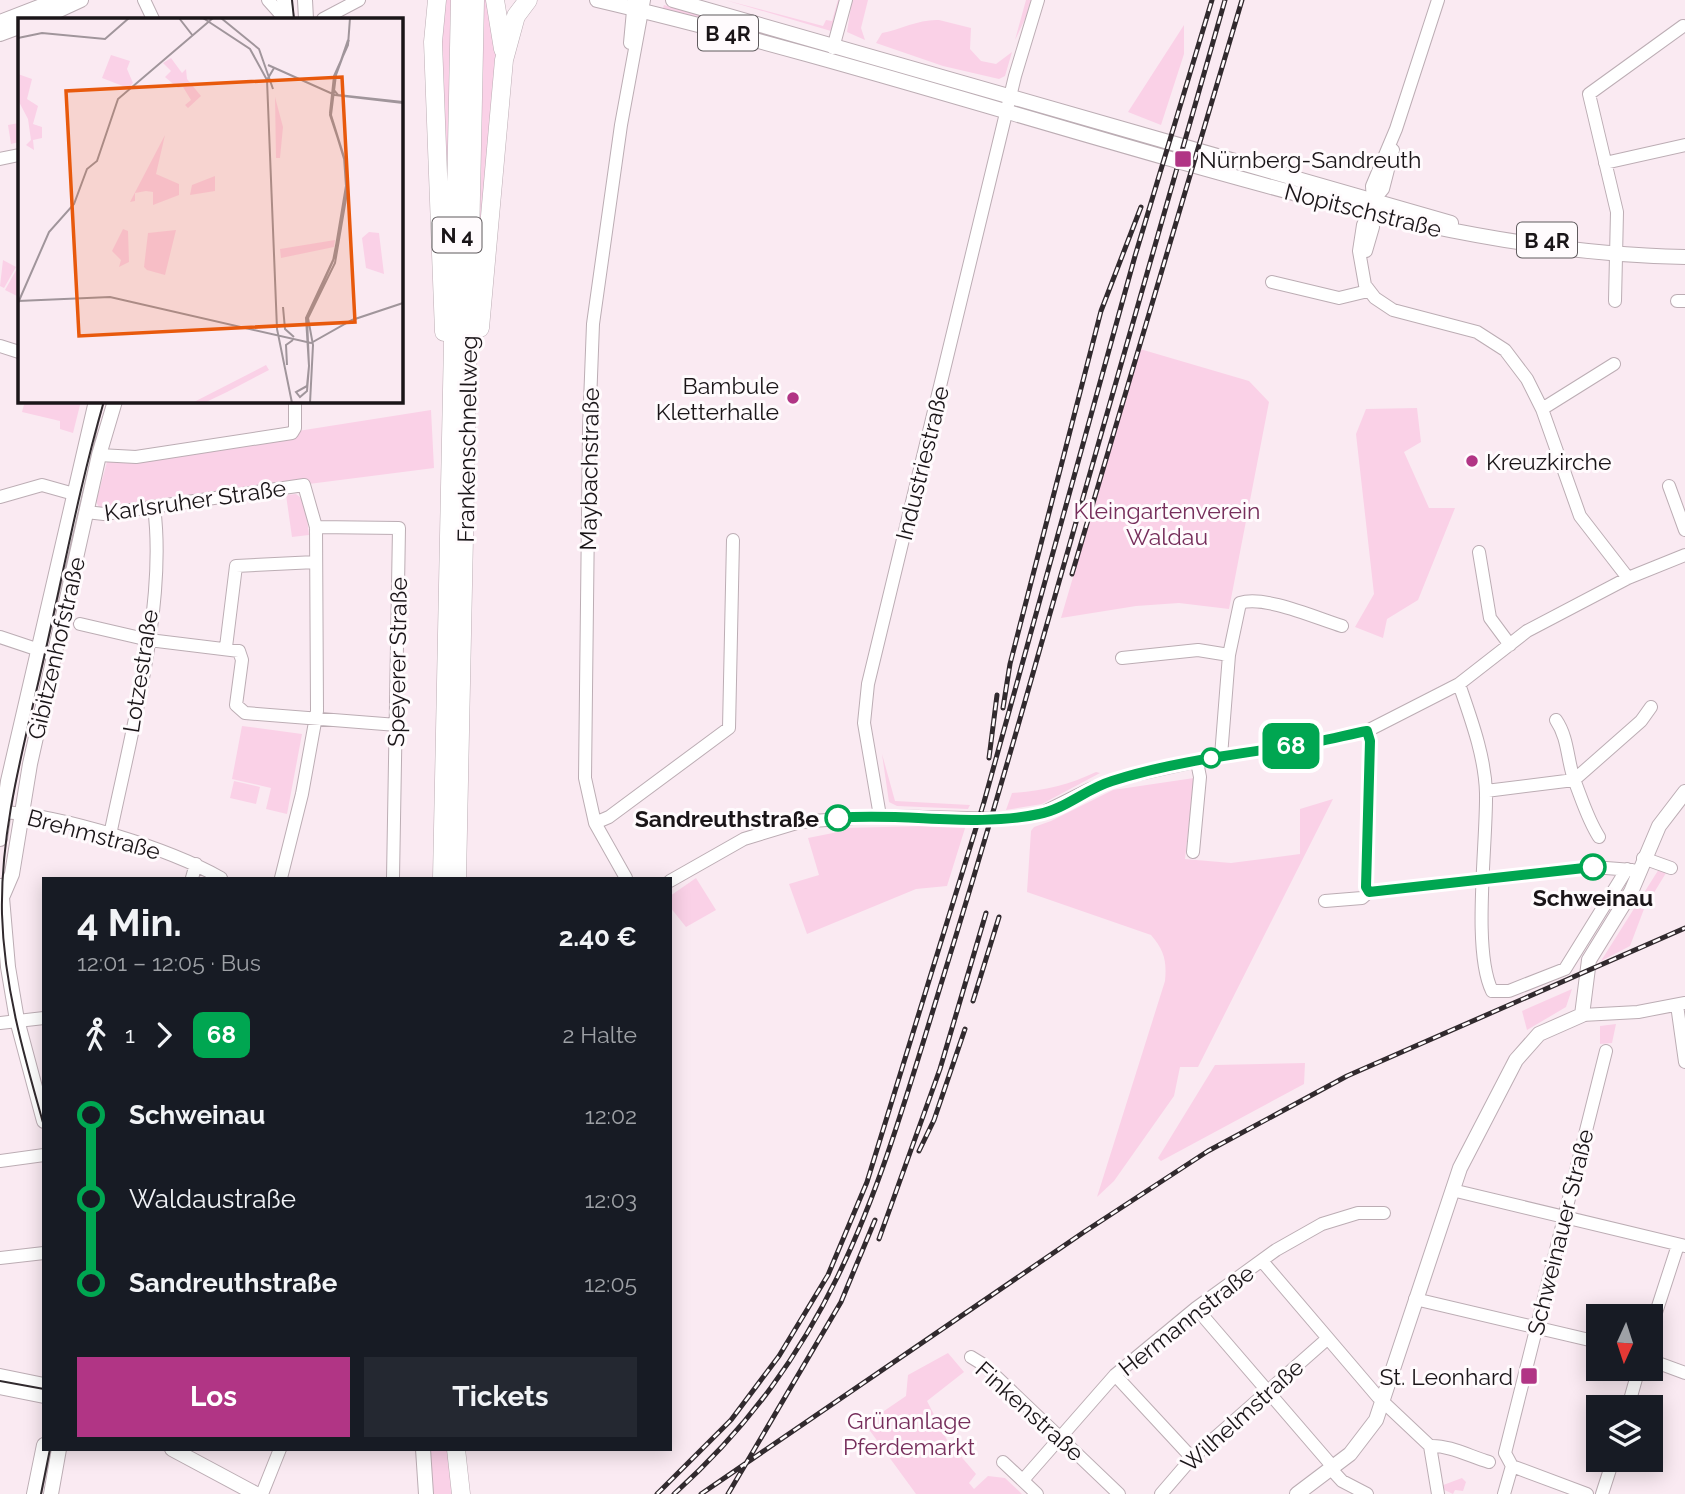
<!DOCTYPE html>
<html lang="de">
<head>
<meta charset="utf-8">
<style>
	:root { --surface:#171b24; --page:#242831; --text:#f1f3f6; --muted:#9ea1a6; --accent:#b13585 }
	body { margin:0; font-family:Raleway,sans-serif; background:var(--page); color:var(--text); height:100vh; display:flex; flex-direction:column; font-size:26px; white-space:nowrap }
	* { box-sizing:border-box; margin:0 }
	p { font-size:23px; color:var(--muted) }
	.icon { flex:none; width:38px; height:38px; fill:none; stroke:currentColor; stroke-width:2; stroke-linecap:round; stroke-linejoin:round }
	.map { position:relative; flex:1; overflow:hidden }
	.details { position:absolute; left:42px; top:877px; width:630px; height:574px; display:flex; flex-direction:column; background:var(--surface); border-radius:0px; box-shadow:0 4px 18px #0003 }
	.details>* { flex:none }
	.badge { padding:0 14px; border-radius:10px; font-size:24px; line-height:46px }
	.needle { width:46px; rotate:183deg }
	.buttons { position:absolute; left:1586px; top:1304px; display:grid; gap:14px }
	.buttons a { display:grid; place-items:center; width:77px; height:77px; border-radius:0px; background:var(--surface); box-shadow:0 4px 18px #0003; font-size:35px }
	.map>.badge { position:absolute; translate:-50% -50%; box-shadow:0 0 0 4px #fff }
	.legs { display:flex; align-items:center; gap:10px; height:77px; padding:0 35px; font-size:23px }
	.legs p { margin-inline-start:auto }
	.headline { display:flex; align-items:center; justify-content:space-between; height:119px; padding:0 35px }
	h1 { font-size:38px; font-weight:700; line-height:52px }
	.action { display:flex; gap:14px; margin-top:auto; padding:14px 35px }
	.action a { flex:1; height:80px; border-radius:0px; background:var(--accent); color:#fff; font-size:28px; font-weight:700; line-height:80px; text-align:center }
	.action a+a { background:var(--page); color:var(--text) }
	ul { padding:0 35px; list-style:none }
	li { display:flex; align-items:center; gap:24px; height:84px; font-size:26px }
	li i { display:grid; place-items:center; width:10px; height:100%; margin:0 9px; background:currentColor }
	li i::after { content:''; width:18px; height:18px; margin:-9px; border:5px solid; border-radius:50%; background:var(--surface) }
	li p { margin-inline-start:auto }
	li:first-child i { background:linear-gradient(#0000 50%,currentColor 0) }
	li:last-child i { background:linear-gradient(currentColor 50%,#0000 0) }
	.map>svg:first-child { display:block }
	.green { fill:#fad1e7 }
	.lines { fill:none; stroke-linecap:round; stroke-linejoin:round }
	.minor-casing { stroke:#bcadb4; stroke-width:14 }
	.major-casing { stroke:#bcadb4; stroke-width:16 }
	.highway-casing { stroke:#bcadb4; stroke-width:19 }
	.minor { stroke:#fff; stroke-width:12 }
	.major { stroke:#fff; stroke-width:14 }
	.highway { stroke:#fff; stroke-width:18 }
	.tram { stroke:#312a2e; stroke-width:2 }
	.rail-casing { stroke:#312a2e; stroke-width:5 }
	.rail { stroke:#fffbfd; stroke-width:2.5; stroke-dasharray:8; stroke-linecap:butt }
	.line-1-casing { stroke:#fff; stroke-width:16 }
	.line-1 { stroke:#00a651; stroke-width:10 }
	.poi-dot { fill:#b13585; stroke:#fffbfd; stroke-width:2.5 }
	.stop-1-dot { fill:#fff; stroke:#00a651; stroke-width:3.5 }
	.labels { text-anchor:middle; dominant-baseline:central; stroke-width:6; stroke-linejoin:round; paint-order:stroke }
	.shield { fill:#fffbfd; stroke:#5f5a5d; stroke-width:2 }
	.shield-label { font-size:21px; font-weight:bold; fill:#1a1518 }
	.poi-label { font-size:23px; fill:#1a1518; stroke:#fffbfd; text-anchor:start }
	.street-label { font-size:23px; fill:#1a1518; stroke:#fffbfd }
	.park-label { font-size:23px; fill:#762e5b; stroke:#fffbfd }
	.stop-label { font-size:23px; font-weight:bold; fill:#1a1518; stroke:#fffbfd; text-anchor:end }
	.inset-road { fill:none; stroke:#a0959b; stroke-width:2 }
	.view { fill:#e8590c; fill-opacity:0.15; stroke:#e8590c; stroke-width:3.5 }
	.inset-edge { fill:none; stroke:#1a1518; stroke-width:3.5 }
</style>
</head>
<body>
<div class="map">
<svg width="1685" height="1494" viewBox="0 0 1685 1494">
	<rect width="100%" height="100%" fill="#faeaf2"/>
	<path class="green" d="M442,0h11l-4,269 -10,-256z
		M484,0h5l7,48 -1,38 -16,182z
		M725,0l98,26 3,-6 6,1 6,-21h4l-11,31z
		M852,0h16l-7,28 4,12 -18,-8z
		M1026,0h8l-19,40z
		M664,5l276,79 -278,-73z
		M939,20l32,8 -1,21 11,12 15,3 16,-12 -7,24 -6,3 -56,-13 -67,-23 6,-10c20,-4 37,-14 57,-13z
		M1184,25v29l-23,71 -33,-13z
		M19,123v19l-8,2 -3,-19z
		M3,260l13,7 -12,21 -4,-2z
		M19,265v32l-14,-7z
		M1140,349l109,32 20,21 -40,207 -50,-6 -43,3 -75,12z
		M25,401h56l-8,32 -13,-4v-8l-38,-9z
		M1417,408l4,34 -17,10 25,56h26l-37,92 -31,19 -4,19 -28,-11 19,-33 -18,-160 10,-25z
		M431,410l3,58 -321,41 -14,-2 -3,-5 11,-40 187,-26 4,-5z
		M296,494l9,7 4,34 -17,2 -6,-42z
		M242,726l60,8 -15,80 -21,-5 5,-21 -39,-9z
		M882,754l13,47 75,4 -2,4 -71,-3 -8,-4z
		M1096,772l4,1 -58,31 -36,6 6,-17c30,-2 57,-8 84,-21z
		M1194,778l-9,81 46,4 69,-9v-45l33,-10 -135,268h-18l-6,29 -60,85 -17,16 68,-216c2,-20 -1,-31 -14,-46l-124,-43 4,-61 3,-4 17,-6 62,-31z
		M234,781l26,6 -4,17 -26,-6z
		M966,825l-19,61 -31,3 -109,45 -18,-50 30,-9 -11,-37 35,-7v-3z
		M1659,869l7,4 -22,36 -14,37 -29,15z
		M696,878l20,32 -30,17 -16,-20v-11z
		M1572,989l-6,18 -39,23 -5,-19z
		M1616,1024l-4,19 -12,1v-18z
		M1305,1063l-1,21 -143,77 -3,-3 57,-93z
		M948,1353l16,19 -37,29 20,39 29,34 -7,9 5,6 14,-13 17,2 17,16h-106l-51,-70 41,-28 2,-21z
		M428,1449h24l4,45h-25z
		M1462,1478l4,4 -3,9 -8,-1 -2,4 -15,-7z"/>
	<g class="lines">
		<g class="minor-casing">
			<path id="minor" d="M144,0l9,19
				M268,0l17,19
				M1438,0l-42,129 -24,57 1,15 -10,24 -4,26 6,34 10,13 18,12 84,22 28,18 22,29 15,30 38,107 48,62
				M323,19l36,-19
				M630,43l4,-43
				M833,48l13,-48
				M0,159l19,-4
				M1605,163l80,-18
				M1373,201l10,-12 10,-39
				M1366,251l7,-24 -3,-13
				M1272,282l67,16 29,-7
				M1615,301l2,-89 -28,-118 94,-68
				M1677,301h8
				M0,346l19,6
				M1542,409l72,-45
				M99,455l37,2 156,-24 3,-5v-27
				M1669,486l16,44
				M0,497l42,-12 32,9
				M86,512l18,2 200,-29 12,42 1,184 -15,83 -21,84
				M316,527l83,1 -6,350
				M1479,552l11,66 20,27
				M80,624l69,16 90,11 3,9 -6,45 9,8 152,12
				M0,637l48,16
				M226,647l10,-81 80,-4
				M1122,658l76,-8 31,5
				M1459,684c12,35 26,72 27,109 1,50 -14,157 6,198h17l56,-22 62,-100
				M1556,720c13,19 11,42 19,62 7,18 13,38 24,55
				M1367,731l3,10 -4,146 3,5
				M1221,756l8,-101 11,-52c25,-8 76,15 102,23
				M1574,780l67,-59 10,-14
				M1486,791l88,-11
				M3,812c61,4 165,36 218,66
				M880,816l-16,-93 4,-39 147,-608 23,-76
				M595,823l14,-6 120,-89 4,-188
				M110,835c20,-98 57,-230 44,-328
				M1193,852l7,-75 -3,-15
				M1643,858l28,10
				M192,878l4,-14
				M626,878l-31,-55 -10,-45 4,-349 4,-105 28,-199 23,-125
				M670,881l74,-42 56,-17 80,-6 130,3 30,-5 50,-25 31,-11 100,-22 98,-14 48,-11 92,-47 68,-53 101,-53 57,-23
				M1325,901l37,-3 7,-6 224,-25 39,3
				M1677,1005l8,57
				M1582,1015l56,-3 47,-9
				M0,1023l44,-5
				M0,1161l44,-6
				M1452,1190l233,56
				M0,1258l44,-5
				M1262,1261l116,136 52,49c19,-1 39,10 59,16
				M1415,1299l183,43
				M1196,1308l137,159
				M1650,1331l28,-86
				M971,1357l13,8 135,129
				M1650,1360l35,13
				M1115,1375l77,83
				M1628,1407l11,-39
				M1430,1446l8,48
				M1003,1462l34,32
				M1512,1466l75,28
				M1331,1469l11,12 25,13
				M1023,1480l92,-105 81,-67 80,-58 46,-26 36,-11h26
				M262,1494l18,-45
				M1161,1494l31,-36 135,-119
				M1504,1494l8,-28 -7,-13 101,-402
				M1602,1494l11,-34"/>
		</g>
		<g class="major-casing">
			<path id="major" d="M284,0l3,19
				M305,0l1,19
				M597,0c192,45 380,104 570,158 171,48 339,96 518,99
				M673,0l778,223
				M40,19l41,-19
				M0,22l57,-22
				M0,34l19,-7
				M0,839l8,-58 88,-380
				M1,886l7,81 9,53 27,101
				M3,895l9,-21 18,-110 69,-309 16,-54
				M0,1376l44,9
				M0,1387l44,9
				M172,1449l84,45
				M423,1449l3,45
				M34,1494l10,-49
				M51,1494l8,-45
				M1297,1494l53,-40 26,-34 84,-252 56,-108 23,-26 43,-19 7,-55 42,-68 28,-66 26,-34"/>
		</g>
		<g class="highway-casing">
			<path id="highway" d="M437,0l-4,42 11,290
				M495,0l8,49
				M480,328l24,-268 12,-44 12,-16
				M442,878l18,-878
				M457,878l18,-878
				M456,1449l5,45"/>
		</g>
		<use href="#minor" class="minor"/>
		<use href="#major" class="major"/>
		<use href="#highway" class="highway"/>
		<path class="tram" d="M292,0l2,19
			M44,1126c-20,-70 -40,-139 -42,-212 -2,-89 24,-175 43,-261 19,-84 35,-169 59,-252
			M0,1381l44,8
			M41,1494l9,-45"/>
		<g class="rail-casing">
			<path id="rail" d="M1072,574l170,-574
				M1003,708l7,-44 91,-353 40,-104
				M989,758l8,-63
				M973,1001l26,-84
				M919,1151l15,-31 31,-91
				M879,1239l61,-170 46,-156
				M657,1494l74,-74 48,-64 49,-81 39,-93 117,-380 151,-546 77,-256
				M674,1494c161,-145 203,-301 264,-500 36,-116 70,-232 103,-349 61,-215 123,-430 184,-645
				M701,1494l383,-262 124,-81 139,-75 338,-148
				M728,1494l113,-192 34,-82"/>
		</g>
		<use href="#rail" class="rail"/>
	</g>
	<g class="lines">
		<g class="line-1-casing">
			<path id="line-1" d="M838,818c65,-6 138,10 201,-4 26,-5 47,-25 73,-33 65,-21 136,-28 203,-39 18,-3 35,-8 52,-11l3,10 -4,146 3,5 224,-25"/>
		</g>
		<use href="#line-1" class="line-1"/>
	</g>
	<g class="poi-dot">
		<rect x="1174" y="150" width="18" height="18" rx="3.5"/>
		<circle cx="793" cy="398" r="7"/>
		<circle cx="1472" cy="461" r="7"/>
		<rect x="1520" y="1367" width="18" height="18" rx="3.5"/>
	</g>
	<g class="stop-1-dot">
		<circle cx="1211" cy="758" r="9"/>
		<circle cx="838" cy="818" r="12"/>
		<circle cx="1593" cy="867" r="12"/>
	</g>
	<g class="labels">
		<g class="shield">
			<rect x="698" y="15.5" width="60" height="35" rx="5"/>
			<rect x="432.5" y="217.5" width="49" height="35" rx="5"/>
			<rect x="1517" y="222.5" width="60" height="35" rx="5"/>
		</g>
		<g class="shield-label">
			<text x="728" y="33">B 4R</text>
			<text x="457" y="235">N 4</text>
			<text x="1547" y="240">B 4R</text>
		</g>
		<g class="poi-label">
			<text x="1199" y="159">Nürnberg-Sandreuth</text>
			<text x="779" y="385" text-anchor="end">Bambule<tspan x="779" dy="26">Kletterhalle</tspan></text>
			<text x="1486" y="461">Kreuzkirche</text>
			<text x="1513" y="1376" text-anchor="end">St. Leonhard</text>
		</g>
		<g class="street-label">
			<text transform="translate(1363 210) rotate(14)">Nopitschstraße</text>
			<text transform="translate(467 439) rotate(-89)">Frankenschnellweg</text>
			<text transform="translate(922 463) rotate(-76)">Industriestraße</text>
			<text transform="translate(589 469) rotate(-89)">Maybachstraße</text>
			<text transform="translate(195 500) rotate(-8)">Karlsruher Straße</text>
			<text transform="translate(56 648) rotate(-77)">Gibitzenhofstraße</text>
			<text transform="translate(397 662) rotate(-89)">Speyerer Straße</text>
			<text transform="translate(140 671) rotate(-81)">Lotzestraße</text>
			<text transform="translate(94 834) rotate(15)">Brehmstraße</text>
			<text transform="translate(1560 1232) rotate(-76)">Schweinauer Straße</text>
			<text transform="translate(1186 1320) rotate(-38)">Hermannstraße</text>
			<text transform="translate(1030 1411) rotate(42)">Finkenstraße</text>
			<text transform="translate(1242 1415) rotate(-42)">Wilhelmstraße</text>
		</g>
		<g class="park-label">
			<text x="1167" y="510">Kleingartenverein<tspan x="1167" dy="26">Waldau</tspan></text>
			<text x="909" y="1420">Grünanlage<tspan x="909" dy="26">Pferdemarkt</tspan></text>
		</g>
		<g class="stop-label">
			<text x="819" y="818">Sandreuthstraße</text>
			<text x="1593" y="897" text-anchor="middle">Schweinau</text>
		</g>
	</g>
	<g transform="translate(18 18)">
		<rect width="385" height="385" fill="#faeaf2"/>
		<path d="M93,37l19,6 -3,8 6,14 -5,5 -26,-10zM153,40l11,15 4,-4 1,10 14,17 -13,12 -3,-3 6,-5 -8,-13 -5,1 -13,-11 6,-6 -8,-8zM0,56l14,5 -5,20 11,7 -5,18 9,3v11l-9,2 1,10 -8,-5 5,-5 -3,-21 -10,-19zM257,79l8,30 -3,31h-4zM147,117l-9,39 23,10v11l-26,10v-13l-7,-1 -11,2v8l-5,1zM197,158v15l-25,4 2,-10zM105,211l5,2 1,31 -10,5 2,-7 -9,-9zM158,212l-11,45 -18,-5 -3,-3 4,-34zM351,214l10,1 5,41 -18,-6 -4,-30zM317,222l-1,7 -53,11 -1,-9zM248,347l3,5 -42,22 -23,11h-12z" fill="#fad1e7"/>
		<path class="inset-road" d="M161,0l14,18M185,0l47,31 17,31M203,0l38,31 14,40M0,20l24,-5 63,6 24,-21M330,22l-12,35 -6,40 14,42 2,29 -12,72 -28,60 3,48 -2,20 -11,6 4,5 7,-6 2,-25 -2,-48 26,-57 14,-72v-17l-3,-15 -13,-42 5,-40 13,-35M250,47l67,30 68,8M256,50l-7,12 10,249 15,74M315,71l5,6 65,7M0,283l92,-4 201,46 41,-23 51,-17M0,285l31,-71 25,-28 13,-35 10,-8 21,-62 95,-81M265,289l2,22 9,8M269,347l-1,-20 7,-5M292,385l3,-58 -5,-27 27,-55 12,-70 -2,-31 -15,-49 4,-37 14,-31 2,-27"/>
		<path class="view" d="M324,59l13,245 -276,14 -13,-245z"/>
		<rect width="385" height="385" class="inset-edge"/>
	</g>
</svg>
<div class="buttons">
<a><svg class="needle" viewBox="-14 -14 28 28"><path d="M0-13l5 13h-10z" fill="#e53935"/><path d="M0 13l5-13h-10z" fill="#9ea1a6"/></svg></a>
<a><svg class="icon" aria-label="layers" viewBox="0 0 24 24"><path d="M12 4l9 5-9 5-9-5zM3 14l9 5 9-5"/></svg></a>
</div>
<b class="badge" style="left:1291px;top:746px;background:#00a651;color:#fff">68</b>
<section class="details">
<div class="headline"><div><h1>4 Min.</h1><p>12:01 – 12:05 · Bus</p></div><b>2.40 €</b></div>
<div class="legs"><svg class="icon" aria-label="walk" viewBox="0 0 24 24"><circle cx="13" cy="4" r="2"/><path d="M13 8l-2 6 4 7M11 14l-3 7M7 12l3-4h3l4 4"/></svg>1<svg class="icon" aria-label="forward" viewBox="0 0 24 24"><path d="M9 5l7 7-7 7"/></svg><b class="badge" style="background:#00a651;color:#fff">68</b><p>2 Halte</p></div>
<ul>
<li><i style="color:#00a651"></i><b>Schweinau</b><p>12:02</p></li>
<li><i style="color:#00a651"></i><span>Waldaustraße</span><p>12:03</p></li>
<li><i style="color:#00a651"></i><b>Sandreuthstraße</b><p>12:05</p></li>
</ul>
<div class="action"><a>Los</a><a>Tickets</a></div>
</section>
</div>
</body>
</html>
